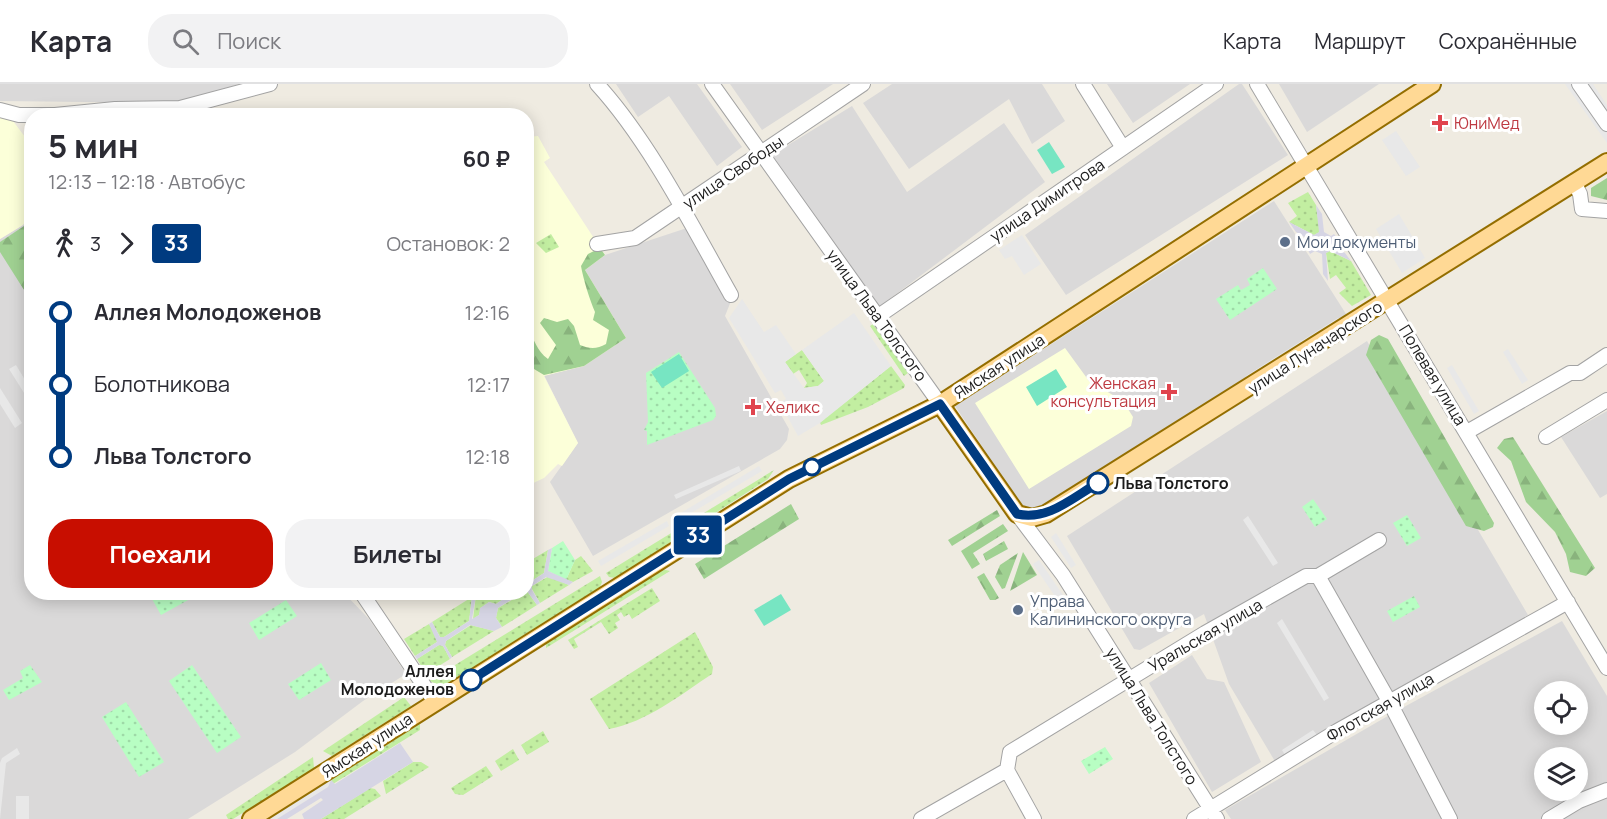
<!DOCTYPE html>
<html lang="ru">
<head>
<meta charset="utf-8">
<style>
	:root { --surface:#fff; --page:#f2f2f3; --text:#2b2b33; --muted:#7c7c81; --line:#e1e1e2; --accent:#c80e00 }
	body { margin:0; font-family:Manrope,sans-serif; background:var(--page); color:var(--text); height:100vh; display:flex; flex-direction:column; font-size:22px; white-space:nowrap }
	* { box-sizing:border-box; margin:0 }
	p { font-size:20px; color:var(--muted) }
	.icon { flex:none; width:33px; height:33px; fill:none; stroke:currentColor; stroke-width:2; stroke-linecap:round; stroke-linejoin:round }
	.map { position:relative; flex:1; overflow:hidden }
	.panel { position:absolute; left:24px; top:24px; width:510px; height:492px; display:flex; flex-direction:column; background:var(--surface); border-radius:24px; box-shadow:0 3px 15px #0003 }
	.panel>* { flex:none }
	.badge { padding:0 12px; border-radius:4px; font-size:21px; line-height:39px }
	.fabs { position:absolute; left:1534px; top:597px; display:grid; gap:12px }
	.fabs a { display:grid; place-items:center; width:54px; height:54px; border-radius:50%; background:var(--surface); box-shadow:0 3px 15px #0003; font-size:30px }
	.map>.badge { position:absolute; translate:-50% -50%; box-shadow:0 0 0 3px #fff }
	.legs { display:flex; align-items:center; gap:9px; height:66px; padding:0 24px; font-size:20px }
	.legs p { margin-inline-start:auto }
	.headline { display:flex; align-items:center; justify-content:space-between; height:102px; padding:0 24px }
	h1 { font-size:33px; font-weight:700; line-height:45px }
	.button { display:flex; gap:12px; margin-top:auto; padding:12px 24px }
	.button a { flex:1; height:69px; border-radius:24px; background:var(--accent); color:#fff; font-size:24px; font-weight:700; line-height:69px; text-align:center }
	.button a+a { background:var(--page); color:var(--text) }
	ul { padding:0 24px; list-style:none }
	li { display:flex; align-items:center; gap:21px; height:72px; font-size:22px }
	li i { display:grid; place-items:center; width:9px; height:100%; margin:0 8px; background:currentColor }
	li i::after { content:''; width:15px; height:15px; margin:-8px; border:4px solid; border-radius:50%; background:var(--surface) }
	li p { margin-inline-start:auto }
	li:first-child i { background:linear-gradient(#0000 50%,currentColor 0) }
	li:last-child i { background:linear-gradient(currentColor 50%,#0000 0) }
	header { display:flex; align-items:center; gap:36px; box-sizing:border-box; height:84px; padding:0 30px; background:var(--surface); border-bottom:2px solid var(--line) }
	header strong { font-size:28px }
	nav { display:flex; gap:33px; margin-inline-start:auto; font-size:21px }
	.search { width:420px; height:54px; background:var(--page); display:flex; align-items:center; gap:15px; box-sizing:border-box; padding:0 21px; border-radius:24px; color:var(--muted); font-size:22px }
	.map>svg:first-child { display:block }
	.residential { fill:#dad9d9; fill-rule:evenodd }
	.education { fill:#fcffd9 }
	.grass { fill:url(#grass-dots) }
	.forest { fill:url(#forest-firs) }
	.park { fill:url(#park-dots) }
	.pitch { fill:#77e5c2 }
	.parking { fill:#e8e8e8 }
	.plaza { fill:#d6d5e4 }
	.lines { fill:none; stroke-linecap:round; stroke-linejoin:round }
	.minor-casing { stroke:#a3a3a3; stroke-width:16 }
	.major-casing { stroke:#946e00; stroke-width:20 }
	.minor { stroke:#fff; stroke-width:14 }
	.major { stroke:#ffd995; stroke-width:16 }
	.line-1-casing { stroke:#fff; stroke-width:14 }
	.line-1 { stroke:#003b80; stroke-width:9 }
	.health-dot { fill:#e0444e; stroke:#fff; stroke-width:2 }
	.service-dot { fill:#5c6f8a; stroke:#fff; stroke-width:2 }
	.stop-1-dot { fill:#fff; stroke:#003b80; stroke-width:3 }
	.labels { text-anchor:middle; dominant-baseline:central; stroke-width:6; stroke-linejoin:round; paint-order:stroke }
	.health-label { font-size:16px; fill:#be3a42; stroke:#fff; text-anchor:start }
	.street-label { font-size:16px; fill:#1c1c1c; stroke:#fff }
	.service-label { font-size:16px; fill:#4e5e75; stroke:#fff; text-anchor:start }
	.stop-label { font-size:16px; font-weight:bold; fill:#1c1c1c; stroke:#fff; text-anchor:start }
</style>
</head>
<body>
<header>
<strong>Карта</strong>
<div class="search"><svg class="icon" aria-label="search" viewBox="0 0 24 24"><circle cx="10" cy="10" r="6"/><path d="M15 15l6 6"/></svg>Поиск</div>
<nav><a>Карта</a><a>Маршрут</a><a>Сохранённые</a></nav>
</header>
<div class="map">
<svg width="1607" height="735" viewBox="0 0 1607 735">
	<defs>
		<pattern id="grass-dots" width="8" height="8" patternUnits="userSpaceOnUse" patternTransform="scale(1.5)"><rect width="8" height="8" fill="#c2eea1"/><path d="M2 2h.1M6 6h.1" fill="none" stroke="#a6cc8a" stroke-width="1.8" stroke-linecap="round"/></pattern>
		<pattern id="forest-firs" width="22" height="20" patternUnits="userSpaceOnUse" patternTransform="scale(1.5)"><rect width="22" height="20" fill="#a0d192"/><path d="M5 1l3.5 6h-7zM16 11l3.5 6h-7z" fill="#89b37d"/></pattern>
		<pattern id="park-dots" width="8" height="8" patternUnits="userSpaceOnUse" patternTransform="scale(1.5)"><rect width="8" height="8" fill="#b8fec3"/><path d="M2 2h.1M6 6h.1" fill="none" stroke="#9ed9a7" stroke-width="1.8" stroke-linecap="round"/></pattern>
	</defs>
	<rect width="100%" height="100%" fill="#efebe1"/>
	<path class="residential" d="M0,0h239l-59,19 -180,-2z
		M616,0h81l45,63 -25,19 -48,-70 -31,21z
		M730,0h103l-71,46z
		M892,0h150l23,37 -33,23 -23,-45 -100,70 -46,-66z
		M1107,0h83l-57,39z
		M1239,0h3l46,71 -222,140 -41,-60z
		M1279,0h100l-72,48z
		M852,22l55,86 97,-69 41,59 -166,125 -109,-151z
		M1274,117l74,116 -308,193 -11,-1 -9,-6 -65,-97z
		M31,129l1,379 312,1 25,26 37,55 -43,27 -68,51 -107,67h-188v-580l23,-14z
		M690,143l41,74 -6,15 64,113 -2,11 -7,9 -187,107 -43,-74 28,-39 -34,-68 40,-9 1,-97 20,-14z
		M1367,257l161,274 -252,148 -47,-79 -25,-70 -64,36 -6,-1 -67,-113z
		M1607,327v83l-7,4 -39,-61z
		M1562,537l45,75v123h-376l-6,-9 168,-97zM1545,608h33v32h-33zM1545,674h33v32h-33z
		M1192,571l15,24 17,3 37,80 -49,30 -63,-109z"/>
	<path class="education" d="M10,33l21,28v68l-8,12 -23,14v-121z
		M538,52l12,22 -6,4 61,93 -20,15 41,68 -42,28 -40,10 34,67 -16,23 -4,-2 -14,14 -17,8 -1,-349z
		M1065,264l24,33 34,20 10,16 -2,9 -102,63 -54,-86z"/>
	<path class="grass" d="M1308,108l8,13 4,27 -6,3 -25,-13 8,-6 -9,-13z
		M551,150l8,13 -13,6 -10,-10z
		M1330,167l21,10 20,34 -19,11 -13,-13 7,-5 -10,-13 -6,4 -4,-26z
		M873,240l35,49 -4,3 -34,-50z
		M802,266l22,31 -6,5 -14,2 3,-5 -8,-13 -6,4 -8,-12z
		M891,282l14,19 -1,3 -36,19 -47,18 -1,-3z
		M774,386l-6,9 -153,99 -6,-1 -3,-4z
		M548,466l-4,23 -14,9 -3,-1 -1,-18z
		M581,472l12,15 -20,11 -7,-2 9,-20z
		M662,485l8,2 -124,77v-5z
		M549,492l20,9 -29,18 -8,-14v-3z
		M600,492l2,6 -2,5 -157,99 -14,-5z
		M652,504l8,13 -28,18 -3,-5 -5,3 -3,-5 -4,3 3,5 -5,3 3,5 -9,6 -8,-12 -27,17 4,8 -4,2 -6,-9z
		M527,507l10,14 -35,22 -6,-9 2,-10z
		M480,509l22,7 -6,4 -7,-2 -8,6 -2,7 -6,4 3,-24z
		M472,513l-3,24 -25,16h-4l-8,-15z
		M429,540l9,14 -1,4 -22,14 -11,-17z
		M471,541l23,6 -42,26 -7,-12 1,-4z
		M695,548l18,35 -1,7c-32,21 -65,48 -103,55l-19,-30z
		M439,561l4,1 7,13 -24,15 -9,-15z
		M404,613l7,9 -79,50 -9,-5z
		M420,640v6l-87,54 -2,-4z
		M543,647l6,11 -22,13 -6,-10z
		M513,665l6,11 -18,11 -6,-10z
		M313,673l1,11 -81,51h-5l-2,-4z
		M413,678h8l8,5 -43,27 -3,-13z
		M486,682l7,10 -30,19 -8,-1 -4,-6z
		M370,704l5,1 6,7 -37,23h-23z"/>
	<path class="forest" d="M1607,94v22l-16,-4v-8z
		M24,142l7,11v64l-31,-49v-10z
		M600,164l5,7 -20,15 41,68 -42,28 -40,9 -10,-6 -7,3 -1,-42c10,9 10,21 22,29l8,-14 -16,-22 4,-5 13,4 11,-3 6,7 6,19c10,4 17,4 26,-1l3,-14 -16,-10 2,-8c-5,-11 -12,-34 -14,-46l7,-12z
		M1379,251l9,4 106,184 -1,4 -9,4 -18,-5 -100,-171 5,-15z
		M1513,353l82,131 -9,8 -16,-4 -4,-18 -11,-22 -29,-30 -15,-41 -14,-13 7,-9z
		M791,420l8,15 -95,60 -9,-15z
		M997,426l3,6 -48,30 -4,-6z
		M1003,440l5,7 -35,22 7,11 -8,5 -11,-18z
		M1004,457l4,8 -22,12 -3,-7z
		M1023,468l14,23 -27,16z
		M1018,469l-13,35 -3,1 -7,-12 5,-12z
		M984,489l15,25 -4,2h-5l-13,-23z"/>
	<path class="park" d="M1263,184l14,21 -47,31 -14,-21 22,-14 3,5 9,-5 -3,-6z
		M679,268l36,56 1,8 -3,4 -66,25v-14l-3,-1 4,-8 -2,-49z
		M1313,415l14,20 -12,8 -13,-20z
		M1407,431l14,23 -14,8 -14,-23z
		M563,457l12,19 -9,20 -18,-9 4,-23z
		M186,508l4,7 -29,16 -9,-16 11,-6z
		M1414,512l6,11 -27,15 -6,-11z
		M286,516l11,16 -38,24 -10,-17z
		M321,579l10,17 -32,20 -11,-16z
		M30,581l12,17 -33,18 -6,-10 20,-12 -3,-7z
		M192,581l49,72 -24,16 -48,-72z
		M126,618l38,60 -25,15 -37,-60z
		M1105,663l8,12 -24,15 -8,-13z"/>
	<path class="pitch" d="M1049,58l16,25 -13,7 -15,-24z
		M679,270l10,17 -27,17 -11,-16z
		M1056,285l11,18 -30,19 -11,-19z
		M781,510l10,16 -27,16 -10,-16z"/>
	<path class="parking" d="M1565,0h28l14,21v38z
		M1396,47l24,36 -14,9 -24,-36z
		M1399,130l26,44 -23,15 -26,-44z
		M1022,151l19,29 -17,11 -12,-19 -7,3 -6,-9z
		M742,215l22,33 12,-7 20,29 -11,8 19,26 14,-2 6,-5 -22,-31 52,-37 37,53 -71,57 -22,13 -18,-33 6,-4 -5,-9 -6,3 -46,-75z
		M1338,234l7,1 -101,63 2,-6z
		M1508,265l20,31 -6,4 -19,-32z
		M16,281l15,25v14l-22,-35z
		M1452,281l27,46 -5,3 -27,-46z
		M0,304l22,35 -7,5 -15,-24z
		M739,382l2,5 -65,28 -2,-4z
		M759,382l3,5 -81,48 -2,-5z
		M1248,432l30,47 -5,3 -30,-46z
		M667,437l2,5 -68,40 -3,-5z
		M1056,449l20,32 -5,3 -20,-31z
		M1039,476l26,38 -6,4 -26,-38z
		M1282,535l47,79 -5,3 -47,-78z
		M1313,646l4,5 -32,20 -3,-5z
		M17,664l3,6 -14,9 -6,56v-56l2,-5z
		M331,696l-3,7 -51,32h-7z
		M16,712h13v23h-13z"/>
	<path class="plaza" d="M1316,121l6,9 2,18 7,4 3,-2 2,3 -4,2 1,5 12,9 6,8 -21,-10 -4,2 2,28 -5,-7 -1,-20 -7,-3 -5,3 -2,-4 5,-2 -2,-7 -15,-9 -7,-10 25,13 5,-3z
		M552,464l-4,23 25,11 -4,3 -23,-8 -14,9v4l8,13 -3,2 -10,-14v-10l3,1 14,-9 4,-23z
		M480,509l26,5 8,-5h8l-24,15 -2,10 6,9 -8,4 -24,-6 -24,16 -1,4 7,12 -2,2 -7,-13 -4,-1 -22,14 -2,-3 22,-14 -8,-18 3,-2 8,15h4l25,-16 3,-24 4,-2 -4,24 7,-4 1,-7 9,-6 7,2 6,-4z
		M400,659l13,19 -92,57h-17l-2,-5 21,-14 -2,-2 -34,21h-10l51,-32 3,-7 4,4z"/>
	<g class="lines">
		<g class="minor-casing">
			<path id="minor" d="M597,0c53,58 95,142 134,211
				M712,0l228,320
				M1083,0l40,64
				M1257,0l350,584
				M1579,0l28,40
				M0,26l19,5h36l60,-6 65,-1 90,-24
				M1574,98l6,12 2,15 25,2
				M597,160l38,-6 228,-154
				M877,233l339,-233
				M1467,348l103,-59h10l27,-18
				M1546,353l61,-37
				M1017,430l46,61 154,244
				M1318,492l71,125 61,118
				M361,508l74,110
				M1007,686l27,49
				M921,735l86,-49 3,-18 195,-119 101,-57h12l61,-36
				M1194,735l143,-88 231,-129
				M1549,735l30,-18 28,-11"/>
		</g>
		<g class="major-casing">
			<path id="major" d="M940,320l77,110 15,4 14,-4 561,-352
				M251,735l538,-340 151,-75 492,-320"/>
		</g>
		<use href="#minor" class="minor"/>
		<use href="#major" class="major"/>
	</g>
	<g class="lines">
		<g class="line-1-casing">
			<path id="line-1" d="M471,596l318,-201 151,-75 77,110c31,7 55,-16 81,-31"/>
		</g>
		<use href="#line-1" class="line-1"/>
	</g>
	<g class="health-dot">
		<path d="M1437 30h6v6h6v6h-6v6h-6v-6h-6v-6h6z"/>
		<path d="M1166 299h6v6h6v6h-6v6h-6v-6h-6v-6h6z"/>
		<path d="M750 314h6v6h6v6h-6v6h-6v-6h-6v-6h6z"/>
	</g>
	<g class="service-dot">
		<circle cx="1285" cy="158" r="6"/>
		<circle cx="1018" cy="526" r="6"/>
	</g>
	<g class="stop-1-dot">
		<circle cx="812" cy="383" r="8"/>
		<circle cx="1098" cy="399" r="10"/>
		<circle cx="471" cy="596" r="10"/>
	</g>
	<g class="labels">
		<g class="health-label">
			<text x="1454" y="39">ЮниМед</text>
			<text x="1156" y="299" text-anchor="end">Женская<tspan x="1156" dy="18">консультация</tspan></text>
			<text x="766" y="323">Хеликс</text>
		</g>
		<g class="street-label">
			<text transform="translate(733 88) rotate(-34)">улица Свободы</text>
			<text transform="translate(1047 116) rotate(-34)">улица Димитрова</text>
			<text transform="translate(877 231) rotate(54)">улица Льва Толстого</text>
			<text transform="translate(1315 263) rotate(-33)">улица Луначарского</text>
			<text transform="translate(999 282) rotate(-33)">Ямская улица</text>
			<text transform="translate(1433 291) rotate(59)">Полевая улица</text>
			<text transform="translate(1205 551) rotate(-30)">Уральская улица</text>
			<text transform="translate(1380 623) rotate(-30)">Флотская улица</text>
			<text transform="translate(1152 632) rotate(58)">улица Льва Толстого</text>
			<text transform="translate(367 661) rotate(-33)">Ямская улица</text>
		</g>
		<g class="service-label">
			<text x="1297" y="158">Мои документы</text>
			<text x="1030" y="517">Управа<tspan x="1030" dy="18">Калининского округа</tspan></text>
		</g>
		<g class="stop-label">
			<text x="1114" y="399">Льва Толстого</text>
			<text x="454" y="587" text-anchor="end">Аллея<tspan x="454" dy="18">Молодоженов</tspan></text>
		</g>
	</g>
</svg>
<div class="fabs">
<a><svg class="icon" aria-label="locate" viewBox="0 0 24 24"><circle cx="12" cy="12" r="6"/><path d="M12 2v4M12 18v4M2 12h4M18 12h4"/></svg></a>
<a><svg class="icon" aria-label="layers" viewBox="0 0 24 24"><path d="M12 4l9 5-9 5-9-5zM3 14l9 5 9-5"/></svg></a>
</div>
<b class="badge" style="left:698px;top:451px;background:#003b80;color:#fff">33</b>
<section class="panel">
<div class="headline"><div><h1>5 мин</h1><p>12:13 – 12:18 · Автобус</p></div><b>60 ₽</b></div>
<div class="legs"><svg class="icon" aria-label="walk" viewBox="0 0 24 24"><circle cx="13" cy="4" r="2"/><path d="M13 8l-2 6 4 7M11 14l-3 7M7 12l3-4h3l4 4"/></svg>3<svg class="icon" aria-label="forward" viewBox="0 0 24 24"><path d="M9 5l7 7-7 7"/></svg><b class="badge" style="background:#003b80;color:#fff">33</b><p>Остановок: 2</p></div>
<ul>
<li><i style="color:#003b80"></i><b>Аллея Молодоженов</b><p>12:16</p></li>
<li><i style="color:#003b80"></i><span>Болотникова</span><p>12:17</p></li>
<li><i style="color:#003b80"></i><b>Льва Толстого</b><p>12:18</p></li>
</ul>
<div class="button"><a>Поехали</a><a>Билеты</a></div>
</section>
</div>
</body>
</html>
